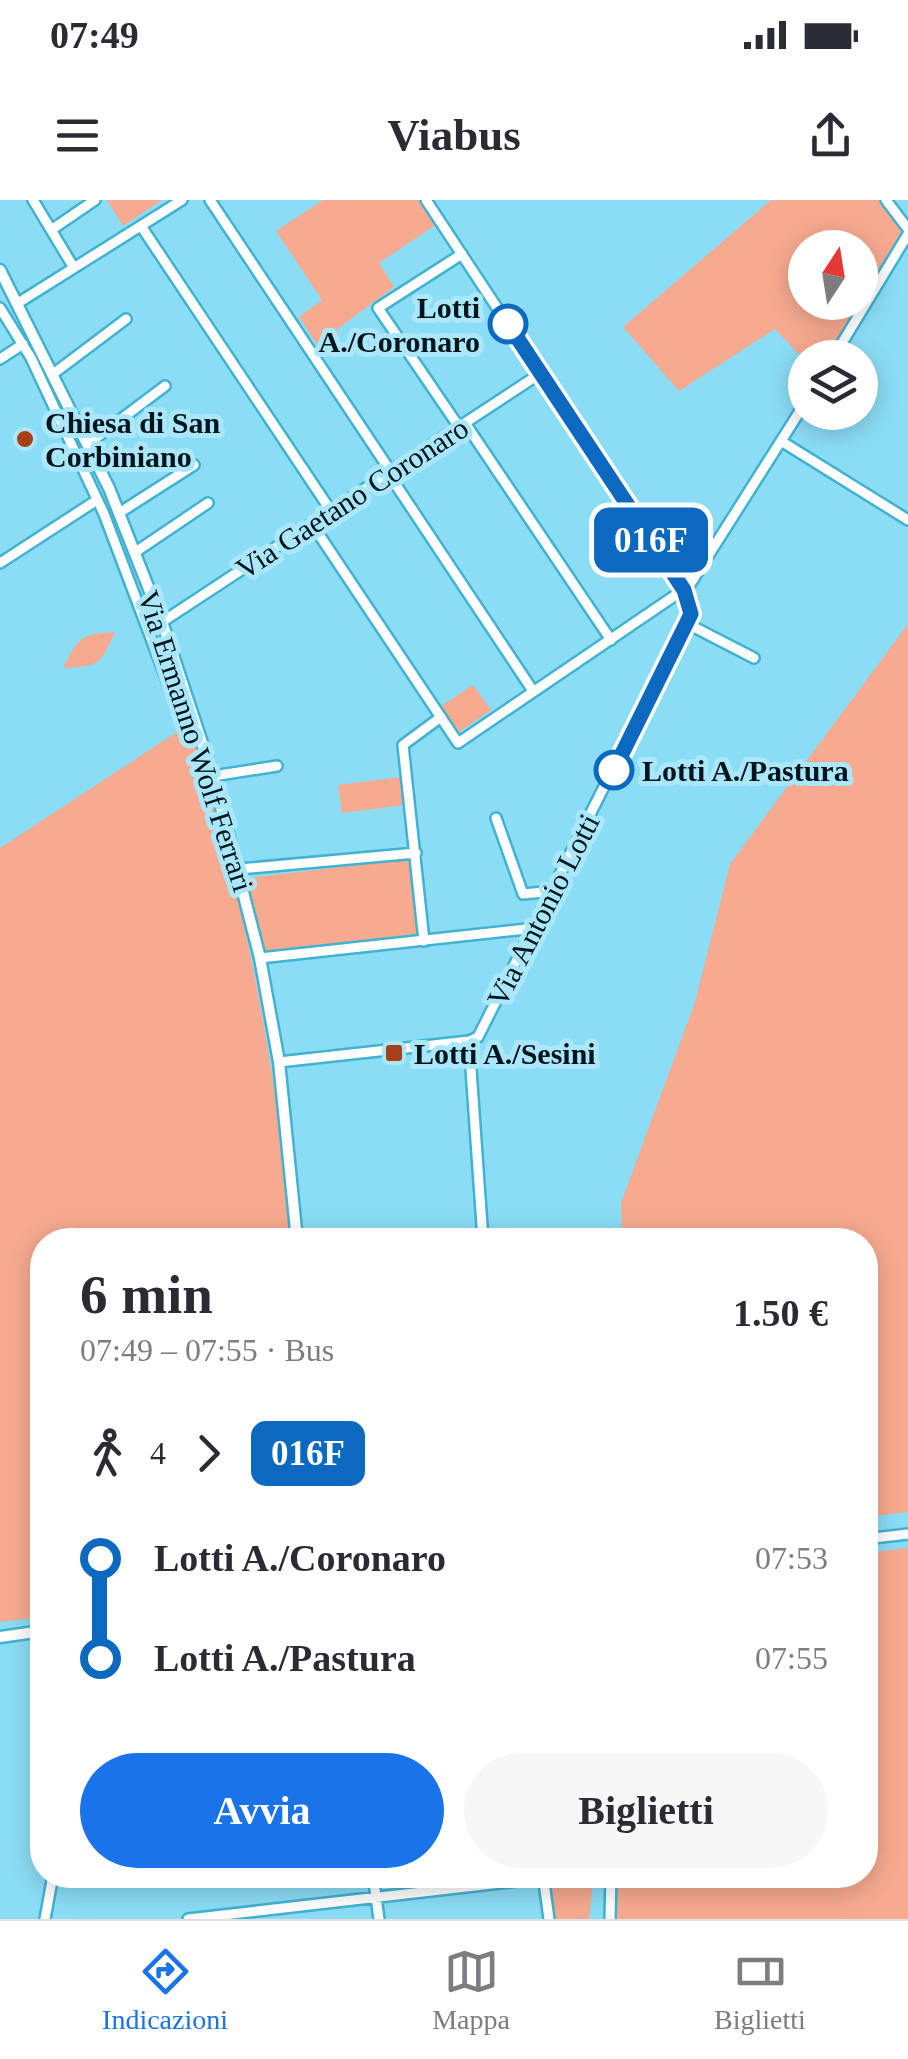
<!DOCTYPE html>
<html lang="it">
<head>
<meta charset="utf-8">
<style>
	:root { --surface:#fff; --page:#f7f7f7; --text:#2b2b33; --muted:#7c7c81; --line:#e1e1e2; --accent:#1a73e8 }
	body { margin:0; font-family:"Times New Roman",serif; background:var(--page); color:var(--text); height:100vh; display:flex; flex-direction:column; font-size:38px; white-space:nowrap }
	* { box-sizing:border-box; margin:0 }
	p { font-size:32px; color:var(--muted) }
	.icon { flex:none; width:55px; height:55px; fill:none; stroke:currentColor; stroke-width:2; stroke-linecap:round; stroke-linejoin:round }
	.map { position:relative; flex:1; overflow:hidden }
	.panel { position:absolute; left:30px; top:1028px; width:848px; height:660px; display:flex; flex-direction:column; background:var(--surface); border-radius:40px; box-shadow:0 5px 25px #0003 }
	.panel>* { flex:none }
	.badge { padding:0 20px; border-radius:15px; font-size:35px; line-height:65px }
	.needle { width:65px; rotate:12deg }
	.buttons { position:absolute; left:788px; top:30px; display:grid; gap:20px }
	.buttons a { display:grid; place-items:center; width:90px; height:90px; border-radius:50%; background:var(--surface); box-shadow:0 5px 25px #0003; font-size:50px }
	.map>.badge { position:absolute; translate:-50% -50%; box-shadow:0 0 0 5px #fff }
	.legs { display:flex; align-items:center; gap:15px; height:110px; padding:0 50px; font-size:32px }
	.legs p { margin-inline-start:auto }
	.head { display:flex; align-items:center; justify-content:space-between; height:170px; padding:0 50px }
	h1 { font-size:55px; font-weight:600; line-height:75px }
	.action { display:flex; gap:20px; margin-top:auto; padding:20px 50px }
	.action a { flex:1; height:115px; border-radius:60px; background:var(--accent); color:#fff; font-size:40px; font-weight:600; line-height:115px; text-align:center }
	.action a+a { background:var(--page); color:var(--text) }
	ul { padding:0 50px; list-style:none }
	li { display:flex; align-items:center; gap:35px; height:100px; font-size:38px }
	li i { display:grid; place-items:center; width:15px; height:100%; margin:0 12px; background:currentColor }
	li i::after { content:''; width:25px; height:25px; margin:-12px; border:8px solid; border-radius:50%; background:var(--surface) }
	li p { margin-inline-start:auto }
	li:first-child i { background:linear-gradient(#0000 50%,currentColor 0) }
	li:last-child i { background:linear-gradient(currentColor 50%,#0000 0) }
	.status { display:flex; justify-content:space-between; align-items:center; height:70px; padding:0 50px; background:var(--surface); direction:ltr }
	.status svg { height:28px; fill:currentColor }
	header { display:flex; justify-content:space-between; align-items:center; height:130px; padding:0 50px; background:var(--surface); font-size:45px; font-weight:600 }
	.tab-bar { display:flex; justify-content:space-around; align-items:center; height:140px; border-top:2px solid var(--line); background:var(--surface); font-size:28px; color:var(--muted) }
	.tab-bar a { display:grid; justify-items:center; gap:5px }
	.tab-bar .current { color:var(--accent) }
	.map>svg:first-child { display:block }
	.green { fill:#f7aa90; fill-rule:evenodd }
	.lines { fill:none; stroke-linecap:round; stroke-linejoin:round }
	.minor-casing { stroke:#41b2d0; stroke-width:14 }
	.tertiary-casing { stroke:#41b2d0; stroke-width:15 }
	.minor { stroke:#fff; stroke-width:9 }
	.tertiary { stroke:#fff; stroke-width:10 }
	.line-1-casing { stroke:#fff; stroke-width:22 }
	.line-1 { stroke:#0c69bf; stroke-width:15 }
	.stop-1-dot { fill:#fff; stroke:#0c69bf; stroke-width:5 }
	.poi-dot { fill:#a64019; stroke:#abe7fa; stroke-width:4 }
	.labels { text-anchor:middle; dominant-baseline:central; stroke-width:10; stroke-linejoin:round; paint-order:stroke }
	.stop-label { font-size:30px; font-weight:bold; fill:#00141b; stroke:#abe7fa; text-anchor:end }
	.poi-label { font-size:30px; font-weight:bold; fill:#00141b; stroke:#abe7fa; text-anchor:start }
	.street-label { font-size:30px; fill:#00141b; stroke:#abe7fa }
</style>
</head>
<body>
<div class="status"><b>07:49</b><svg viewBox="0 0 49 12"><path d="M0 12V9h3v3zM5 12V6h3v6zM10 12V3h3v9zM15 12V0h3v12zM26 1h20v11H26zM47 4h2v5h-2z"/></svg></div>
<header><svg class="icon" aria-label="menu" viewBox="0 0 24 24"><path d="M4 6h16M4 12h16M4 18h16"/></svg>Viabus<svg class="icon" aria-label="share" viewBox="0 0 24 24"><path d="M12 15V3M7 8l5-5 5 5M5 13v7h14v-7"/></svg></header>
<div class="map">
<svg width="908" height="1719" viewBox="0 0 908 1719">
	<rect width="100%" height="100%" fill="#8bddf6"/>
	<path class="green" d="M107,0h55l-39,26z
		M323,0h98l16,24 -58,39 15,24 -58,43 3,5 -19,14 -21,-32 23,-17 -46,-69z
		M771,0h115l22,29 -75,128 -28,1v3l-30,-32 -96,62 -56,-64zM805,48h55v54h-55z
		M908,424v888l-43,5v-277h-243l-1,-37 74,-201 35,-138z
		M115,432c-15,33 -15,34 -52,36 16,-31 17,-34 52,-36z
		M473,485l18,25 -32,22 -18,-26z
		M189,524c56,169 86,340 104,516h-251v377l-42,5v-774z
		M401,577l4,28 -63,8 -4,-28z
		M409,659l8,75 -153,17 -17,-73z
		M908,1348v371h-292l3,-44h246v-322z
		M593,1680l-4,39h-34l-5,-33z"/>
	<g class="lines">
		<g class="minor-casing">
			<path id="minor" d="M33,0l41,68
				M210,0l181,272
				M886,0l22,29
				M141,26l190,285
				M51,30l44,-30
				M18,103l164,-103
				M0,108l31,50 73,156 79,209
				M833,158l75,-124
				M0,159l23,-15
				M53,174l73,-55
				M465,223l146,217
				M459,227l-81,-119 84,-54
				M781,241l127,79
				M88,244l77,-58
				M388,273l145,218
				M119,313l75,-48
				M312,324l146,219 231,-157 116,-183
				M134,353l74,-50
				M0,363l97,-63
				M162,422l379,-249
				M686,423l68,35
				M213,576l64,-10
				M496,618l27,76 30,-3
				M239,669l177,-16
				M424,741l-21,-196 38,-28
				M260,758l275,-30
				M469,841l14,199
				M279,862l190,-21 9,-4 213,-423 -2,-15 -6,-9 -257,-390
				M865,1339l43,-5
				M373,1675l6,44
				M543,1675l6,44
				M45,1719l8,-44
				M188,1719l356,-41
				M610,1719l1,-44"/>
		</g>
		<g class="tertiary-casing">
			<path id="tertiary" d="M0,70l109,218 53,134 51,154 47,182 19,104 18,178
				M0,1437l42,-6"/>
		</g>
		<use href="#minor" class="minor"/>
		<use href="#tertiary" class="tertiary"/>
	</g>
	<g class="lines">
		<g class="line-1-casing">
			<path id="line-1" d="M508,124l176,266 7,24 -77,156"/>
		</g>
		<use href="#line-1" class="line-1"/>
	</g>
	<g class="stop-1-dot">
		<circle cx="508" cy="124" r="18"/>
		<circle cx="614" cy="570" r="18"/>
	</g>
	<g class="poi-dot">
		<circle cx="25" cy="239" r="10"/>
		<rect x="384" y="843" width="20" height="20" rx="5"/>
	</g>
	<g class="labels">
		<g class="stop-label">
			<text x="480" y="107">Lotti<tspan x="480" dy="34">A./Coronaro</tspan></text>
			<text x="642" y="570" text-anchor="start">Lotti A./Pastura</text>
		</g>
		<g class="poi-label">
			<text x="45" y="222">Chiesa di San<tspan x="45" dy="34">Corbiniano</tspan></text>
			<text x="414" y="853">Lotti A./Sesini</text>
		</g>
		<g class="street-label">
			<text transform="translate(352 298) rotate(-33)">Via Gaetano Coronaro</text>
			<text transform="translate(196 541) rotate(72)">Via Ermanno Wolf Ferrari</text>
			<text transform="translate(543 710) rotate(-63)">Via Antonio Lotti</text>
		</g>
	</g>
</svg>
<div class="buttons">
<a><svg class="needle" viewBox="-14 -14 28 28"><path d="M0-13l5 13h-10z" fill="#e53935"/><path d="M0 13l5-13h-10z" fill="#7c7c81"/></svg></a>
<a><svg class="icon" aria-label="layers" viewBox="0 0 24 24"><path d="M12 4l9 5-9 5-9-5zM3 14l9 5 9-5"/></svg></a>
</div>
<b class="badge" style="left:651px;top:340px;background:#0c69bf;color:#fff">016F</b>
<section class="panel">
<div class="head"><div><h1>6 min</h1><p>07:49 – 07:55 · Bus</p></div><b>1.50 €</b></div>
<div class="legs"><svg class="icon" aria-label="walk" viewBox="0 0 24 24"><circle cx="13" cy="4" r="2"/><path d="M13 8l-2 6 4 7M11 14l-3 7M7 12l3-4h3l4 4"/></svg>4<svg class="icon" aria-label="forward" viewBox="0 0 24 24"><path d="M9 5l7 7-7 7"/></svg><b class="badge" style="background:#0c69bf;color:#fff">016F</b></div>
<ul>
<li><i style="color:#0c69bf"></i><b>Lotti A./Coronaro</b><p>07:53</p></li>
<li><i style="color:#0c69bf"></i><b>Lotti A./Pastura</b><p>07:55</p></li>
</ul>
<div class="action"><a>Avvia</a><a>Biglietti</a></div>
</section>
</div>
<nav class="tab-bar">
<a class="current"><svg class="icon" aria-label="directions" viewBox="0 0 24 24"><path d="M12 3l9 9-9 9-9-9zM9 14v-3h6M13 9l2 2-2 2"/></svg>Indicazioni</a>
<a><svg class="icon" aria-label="map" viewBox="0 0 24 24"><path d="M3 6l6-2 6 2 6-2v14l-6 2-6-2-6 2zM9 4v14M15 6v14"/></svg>Mappa</a>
<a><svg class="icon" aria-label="tickets" viewBox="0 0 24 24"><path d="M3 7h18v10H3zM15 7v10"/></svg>Biglietti</a>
</nav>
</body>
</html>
